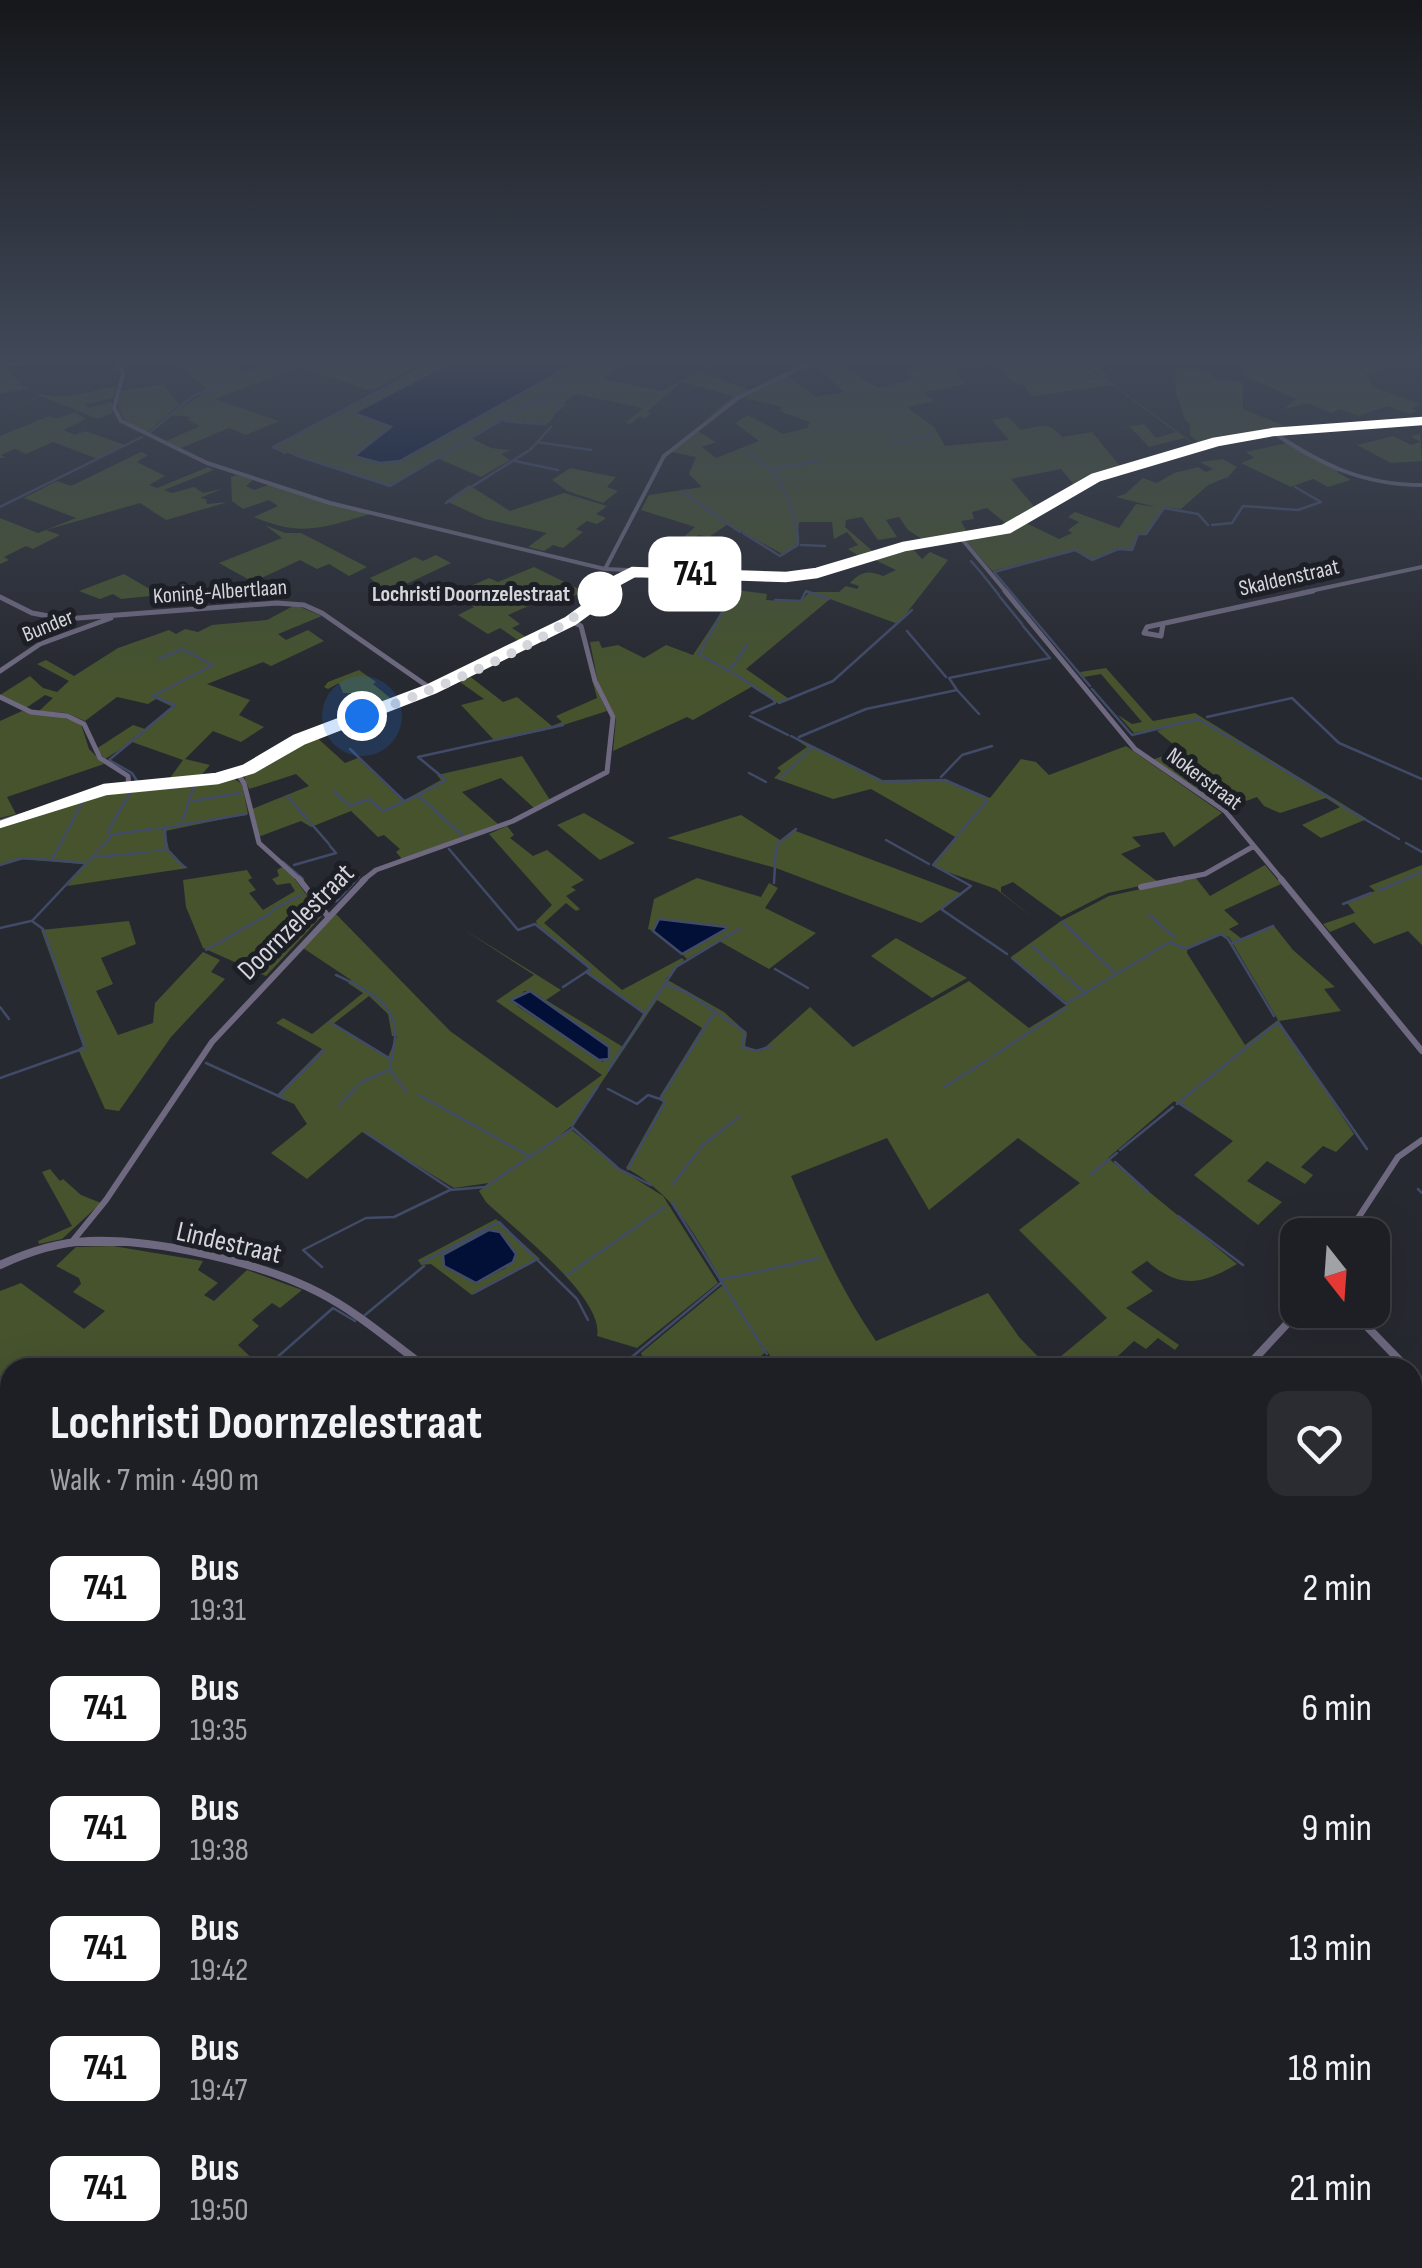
<!DOCTYPE html>
<html lang="en">
<head>
<meta charset="utf-8">
<style>
	:root { --surface:#1d1f24; --page:#2a2c31; --text:#f1f3f6; --muted:#a0a2a6; --line:#3b3d41 }
	body { margin:0; font-family:"Sofia Sans Condensed",sans-serif; background:var(--page); color:var(--text); height:100vh; display:flex; flex-direction:column; font-size:38px; white-space:nowrap }
	* { box-sizing:border-box; margin:0 }
	p { font-size:32px; color:var(--muted) }
	.icon { flex:none; width:55px; height:55px; fill:none; stroke:currentColor; stroke-width:2; stroke-linecap:round; stroke-linejoin:round }
	.map { position:relative; flex:1; overflow:hidden }
	.details { position:absolute; left:0px; top:1358px; width:1422px; height:912px; display:flex; flex-direction:column; background:var(--surface); border-radius:30px 30px 0 0; box-shadow:0 10px 40px #0002,0 0 0 2px var(--line) }
	.details>* { flex:none }
	.badge { padding:0 20px; border-radius:15px; font-size:35px; line-height:65px }
	.needle { width:65px; rotate:163deg }
	.tools { position:absolute; left:1280px; top:1218px; display:grid; gap:20px }
	.tools a { display:grid; place-items:center; width:110px; height:110px; border-radius:20px; background:var(--surface); box-shadow:0 10px 40px #0002,0 0 0 2px var(--line); font-size:50px }
	.you { position:absolute; width:50px; height:50px; margin:-25px; border:8px solid #fff; border-radius:50%; background:#1a73e8; box-shadow:0 0 0 15px #1a73e833 }
	.map>.badge { position:absolute; translate:-50% -50%; box-shadow:0 0 0 5px #fff }
	.round { display:grid; place-items:center; flex:none; width:105px; height:105px; border-radius:20px; background:var(--page) }
	.head { display:flex; align-items:center; justify-content:space-between; height:170px; padding:0 50px }
	h1 { font-size:48px; font-weight:700; line-height:75px }
	ul { padding:0; list-style:none }
	li { display:flex; align-items:center; gap:30px; height:120px; padding:0 50px }
	li div { flex:1 }
	li b { display:block; font-size:38px }
	li em { font-style:normal }
	li .badge { min-width:110px; font-weight:700; text-align:center }
	.map>svg:first-child { display:block }
	.green { fill:#46532d; fill-rule:evenodd }
	.water { fill:#021037; stroke:#414b68; stroke-width:2.5 }
	.lines { fill:none; stroke-linecap:round; stroke-linejoin:round }
	.stream-far1 { stroke:#414b68; stroke-width:2.5 }
	.stream { stroke:#414b68; stroke-width:4 }
	.minor-far4 { stroke:#6e6980; stroke-width:4 }
	.minor-far3 { stroke:#6e6980; stroke-width:5 }
	.minor-far2 { stroke:#6e6980; stroke-width:6 }
	.minor-far1 { stroke:#6e6980; stroke-width:8 }
	.minor { stroke:#6e6980; stroke-width:9 }
	.line { fill:#fff; stroke:#fff; stroke-width:2.5 }
	.walk { stroke:#d5d6db; stroke-width:10; stroke-dasharray:0 18 }
	.stop-dot { fill:#fff; stroke:#fff; stroke-width:5 }
	.labels { text-anchor:middle; dominant-baseline:central; stroke-width:10; stroke-linejoin:round; paint-order:stroke }
	.far-street-label { font-size:22px; fill:#d5d6db; stroke:#1d1f26 }
	.far-stop-label { font-size:22px; font-weight:bold; fill:#d5d6db; stroke:#1d1f26; text-anchor:end }
	.street-label { font-size:28px; fill:#d5d6db; stroke:#1d1f26 }
</style>
</head>
<body>
<div class="map">
<svg width="1422" height="2268" viewBox="0 0 1422 2268">
	<rect width="100%" height="100%" fill="#272930"/>
	<path class="green" d="M176,363h52l18,8 -34,17 62,-25h149l-52,28 -71,-24 -85,32 64,22 -33,14 -17,-7 -48,20 -15,-7 34,-15 -12,-6 3,-3 -20,-2 37,-25z
		M428,363h21l-94,50 37,13 -37,29 191,-75 29,-17h50l-22,16 58,12 54,-27 -14,8 48,18 -48,33 33,-27 -53,-14 -34,30 4,1 -6,6 -5,-3 -9,8 -6,-1 18,-15 -67,-14 -13,9 -14,20 -50,-2 -28,17 20,10 20,2 -10,4 9,6 -29,17 -44,-19 -45,28 -121,-38z
		M812,363h22l44,25 35,-9 -8,-6 18,-6 -7,-4h68l-32,7 13,14 -42,8 11,9 -27,6 27,20 11,19 64,-6 -17,-20 16,-3 13,13c19,-4 28,-9 41,7l30,-5 28,34 -26,8 -19,12 -14,-17 -50,10 26,31 -28,16 -22,-18 -15,4 2,7 -13,2 7,13 -43,7 -17,-11 -9,-13 -13,3 11,17 -19,3 -16,-23 -16,3 -1,7 31,27 -14,4 -14,-9 10,-4 -11,-13 -13,7 -2,-17h-33l-2,22 -13,11 -56,-31 -19,13 -11,-2 -12,19 11,4 -36,-1 34,-30 -54,-17 8,-15 53,-8 -13,-13 7,-17 -24,-5 24,-22 20,12 -14,5 14,11 43,-17 -24,-18 13,-8 35,19 24,-6 3,-6 -31,-11 4,-4 -39,-9 42,-23 30,22 28,-5z
		M990,363h50l19,12 -16,-12h37l13,9 -14,4 17,-2 2,2 -9,2 6,2 6,-5 -17,-12h9l28,21 -18,-9 11,10 82,60 -12,-7 -35,9 -19,-20 -12,1 26,-4 12,14 20,-6 -64,-47 -80,11 -9,-12 -5,1z
		M1240,363h182v7l-20,-7 -37,11 8,13 47,17 -8,4 5,3 -6,3 -24,-8 -29,10 -17,-7 -10,4 -23,-10 -24,6 12,-10 -54,-25z
		M6,366c24,44 70,29 110,20l-3,12 -28,6 3,4 24,-6v11l-14,6 -57,-23 -41,17 41,-18 -18,-7 -23,6v-27z
		M1175,369l36,2v7l32,4v27l47,19 -90,16 -10,-9v-11l-5,-4 -9,-27z
		M163,384l16,21 -33,28c-21,-11 -33,-17 -25,-42z
		M75,412l11,7 -23,11 12,5 10,-4 40,14 -27,14 -45,-17 -27,12 -11,-5 -14,6 4,3h-5v-22l49,-20 7,3z
		M1420,434l2,27 -31,2 -34,-18 36,-9 18,9 9,-3 -9,-6z
		M1287,443l53,27 -3,2 14,8 -23,7 -15,-8 -22,8 -50,-24 13,-5 -8,-6z
		M141,452l7,3 -11,7 28,14 -16,9 8,3 51,-21 6,3 -50,20 8,3 22,-6 9,6 19,-4 -22,9 6,1 1,5 21,-2 -62,18 -26,-17 -94,27 14,5 -27,14 -7,-3 -22,11 5,3 -9,4v-46l38,15 38,-15 -52,-20 33,-17 14,5z
		M1223,459l14,8 -9,10 -20,8 -27,24 -17,-2 -17,28 -9,-1 -6,15 -16,1 -26,10 -13,-10 -85,21 -27,-31 61,-17 33,16 13,-6 -4,-3 11,-8 -11,-5 7,-5 44,16 17,-24 20,3 -40,-10 9,-3 18,-16 14,5 17,-10 24,-6 8,5 7,-3 -13,-7z
		M570,468l46,9 -9,10 11,4 -15,12 -36,-12 -15,-11z
		M236,475l17,5 -7,6 8,4 14,-5 102,29c-48,14 -69,23 -116,3l24,-11 -9,-6 -26,9 -11,-8 -1,-24z
		M469,485l41,26 54,-18 43,13 -11,8 10,4 -9,6 -10,-3 -11,8 7,3 -20,16 -10,-3 -9,6 -16,-4 19,-14 -62,-14 -39,-18z
		M265,525l20,8h16l66,34 -18,9 -20,-12 -12,5 -17,-9 -47,22 -34,-19 63,-25z
		M911,547l11,12 8,-7 18,8 -50,64 -68,-25 -84,70 43,30 -12,4 -24,-17 -60,34 -6,-3 -74,34 3,-33 -18,-35 -8,-41 9,-1 3,7 16,-3 26,13 22,-13 27,10 43,-65 31,4 -1,6 35,2 8,-10h30l7,-6 11,3 2,-3 -9,-3c11,-12 19,-13 33,-7l13,-6 -23,-11z
		M436,555l15,8 -64,30 -17,-15 45,-21 8,4z
		M534,567l49,24 -10,5 -16,-8 -14,5 -15,-8 -27,12 7,5 13,-5 12,7 -25,11 12,9 -8,4 17,11 -7,4 -22,-15 -12,6 -30,-19 16,-8 -21,-13 36,-16 9,4z
		M124,574l36,21 -39,4 -8,-5 -13,5 -21,-8z
		M295,605l27,11 -44,18 8,6 22,-10 16,11 -53,25 -8,-4 -56,22 43,16 -11,15 25,12 -23,15 -28,-11 -28,28 25,6 -12,14 -31,3 16,-22 -51,-18 -27,17 -9,-10 37,-24 12,4 28,-22 -17,-8 -8,5 -31,-7 -32,24 -19,-8 -27,-2 14,-13 -8,-3 -19,13 -26,-13 30,-19 13,12 14,4 12,-11 -32,-17 9,-4 28,16 44,-28 51,-18 7,4 9,-5 13,3 14,-7 55,-5z
		M1106,668l47,53 42,-8 172,106 -46,19 -19,-13 38,-18 -14,-9 -46,15 -16,-7 -7,-9 -33,12 -72,-49 28,-10 -23,-19 10,-4 -33,6 -16,-18 14,9 10,-2 -41,-48 -17,3 -4,-5z
		M359,670l17,12 -3,2 21,17 -17,7 -17,-15h-17l-4,-10 -11,6 -4,-2 4,-5z
		M468,675l35,27 14,-5 35,29 10,-4 -6,-6 41,-18 -5,-19 15,32 -56,18 -56,12 -34,-36 23,-6 -27,-19z
		M22,711l40,6 19,7 8,25 15,15 -97,33 9,17 -16,4v-97z
		M314,735l31,28 13,-5 45,43 38,-21 -4,-5 85,-19 28,44 -16,8 -33,-30 -39,14 36,32 -96,35 -6,-7 4,-3 -16,-14 -6,2 -27,-26 -40,16 -10,-6 -43,16 -6,-28 57,-23 -13,-12 -47,15 -6,-15z
		M791,736l89,44 64,-1 46,19 31,-39 15,3 13,13 77,-29 96,67 -48,34 -10,-15 -32,5 9,9 -20,8 37,28 -50,11 -47,24 -48,-35 -12,5v5l31,25 -36,-28 -60,-21 -2,-6 23,-24 -86,-49 -38,10 -59,-21 7,-7 -4,-3 30,-21z
		M233,778l9,6 6,30 -83,17 5,23 18,14 -121,18 17,-22 -66,-5 -18,5v-40l108,-33z
		M584,813l51,30 -35,17 -43,-35z
		M741,815l39,25 13,-10 170,64 -42,29 -145,-55 -109,-30z
		M507,826l7,9 -4,3 23,18 14,-6 37,30 -13,7 5,3 -10,6 14,13 -4,2 -10,-8 -22,20 78,67 60,-32 2,2 -18,19 58,33 23,21 -2,13 16,5 49,-44 43,40 116,-66 60,47 39,-24 -57,-47 50,-36 48,-25 86,-19 15,19 55,-31 16,19 -57,26 15,14 -10,5 13,10 32,-13 19,24 42,37 -11,2 17,22 -62,10 75,113 -18,18 -13,-6 -22,21 12,8 -8,9 -38,-23 -20,20 35,21 -24,23 -64,-50 39,-34 -59,-40 -66,57 129,106c-35,21 -58,25 -90,-3l-16,11 22,19 -27,17 53,37 -4,5 -17,-12 -12,11 -12,-8 -17,16 13,11h-321l-5,-9 -28,6 -9,-14 -20,16 -93,1 -9,-4 -4,-11 83,-69c-30,-49 -46,-87 -98,-116l37,-66 -3,-6 42,-68 -45,-28 -84,125 -20,16 19,-11 43,36 48,30 55,87 -81,65 -40,-12c8,-38 -84,-108 -111,-134l-7,-11 10,-8 -35,5 -92,-56 -55,47 -36,-26 36,-29 -13,-20 -18,-8 46,-47 -46,-26 7,-5 29,16 51,-41 -15,-10 3,-3 -51,-34 34,-34 116,119 107,77 45,-33 -106,-74 38,-26 -71,-46 98,61 -15,10 77,47 21,-35 -59,-41 4,-3 -52,-44 -1,-3 16,-16 -63,-71zM1220,935l9,2 49,83 -33,25 -58,-92v-4zM524,991h6l79,56 -6,15 -86,-56zM369,996l19,18 4,22h5l-9,21 -55,-33zM887,1138l42,72 89,-72 62,45 -61,47 88,88 -59,49 -29,-30 -31,-44 -112,48c-36,-52 -60,-107 -85,-165z
		M1422,865v80l-14,-14 -34,13 -20,-22 -24,10 -7,-8 32,-11 -8,-10 28,-12 -6,-5z
		M282,867l10,8 30,41 -56,60 -63,-28 -17,-41 -3,-27 64,-10 5,8 -4,2 8,10 -7,3 14,17 32,-19 -5,-8 -13,2 -5,-6 7,-3 -2,-6z
		M697,878l64,19 8,-14 9,5 -13,20 51,25 -47,36 -50,-28 -32,18 -5,-5 44,-27 -67,-8 -6,12 -5,-2 6,-30z
		M129,921l7,23 -35,14 12,26 -17,7 22,44 35,-12 2,-20 48,-51 17,8 -9,12 14,7 -54,58 -52,74 -14,-2 -27,-60 5,-3 -42,-116z
		M896,938l71,40 -35,20 -61,-42z
		M50,1169l10,12 3,-2 18,16 20,8 -39,36 -23,5 -1,-3 34,-15 -30,-54z
		M496,1219l44,40 -68,36 -41,-31 -10,1 -3,-5zM489,1230h5l12,38 -30,15 -33,-28z
		M113,1246l90,15 -5,9 20,13 -14,12 10,6 33,-31 55,20 -22,18 -8,-5 -20,17 7,6 -21,19 23,22h-133l-11,-7 -9,7 -98,1v63l-10,6v-146l21,-8 63,46 21,-18 -32,-19 8,-8 -2,-6 -23,-12 20,-19z
		M1412,1459l10,5v91l-9,14z
		M0,1480l10,10v131l-10,8z
		M1422,1748v194l-9,12 -1,-193z
		M10,1983v247l-10,9v-242z
		M157,2260h125l3,8h-137z
		M1047,2260h271l2,2 -5,6h-273z"/>
	<path class="water" d="M449,363h127l-176,98 -20,2 -26,-7 37,-29 -37,-14z
		M659,919l67,8v2l-44,25 -29,-23z
		M530,991l79,56v12l-10,1 -88,-60z
		M489,1230l11,2 16,22 -3,8 -37,21 -32,-17 -1,-11z"/>
	<g class="lines">
		<path class="stream-far1" d="M11,376l11,11
			M0,392l26,-4
			M535,401l29,3 -7,7
			M505,421l18,2
			M526,423l20,1
			M149,433l44,-37 79,-33
			M537,442l54,8
			M891,443l42,-8
			M530,450l21,-23
			M746,451l29,22 15,31
			M285,453l-12,-6 159,-84
			M295,455l95,31 208,-123
			M515,461l43,9
			M771,469l47,-8
			M682,491l47,34
			M446,503l82,-52
			M791,506l6,22
			M0,507l142,-70
			M1212,525l20,-2 11,-17 55,4 23,-8 -26,-15
			M731,526l9,6
			M797,530l1,7
			M743,533l37,23 18,-11v-6
			M801,545l24,1
			M971,561l7,8
			M979,570l20,25
			M1000,597l22,27
			M730,598l-31,56 30,17 18,-26
			M775,600l26,1 5,-10 23,8
			M1023,626l26,31
			M907,631l39,46
			M733,673l41,27 1,3 -23,10
			M1090,686l-96,-114 81,-22 17,10 26,-11 14,1 6,-16h8l18,-26 34,6 10,11
			M1092,689l40,46 66,-16 33,19
			M957,690l22,24
			M779,703l54,-22 79,-71
			M750,716l38,19
			M1207,717l85,-19 47,45 83,36
			M791,736l93,46 61,-2 39,17 2,5 -53,63 38,21 -30,23 66,45
			M799,737l67,-28 91,-19 -8,-12 101,-20
			M1235,740l101,62
			M350,749l53,51
			M749,773l17,9
			M941,777l21,-22 30,-9
			M780,779l31,-31
			M137,781l-5,-8 -23,-13 66,-55 -22,-9 60,-31 -31,-16 -23,10
			M136,790l58,-4 -13,39
			M334,791l16,15 19,-7 14,12 35,-16
			M287,796l42,48
			M83,801l-31,59 31,3
			M192,801l48,-8
			M1340,805l59,34
			M165,828l1,20 18,19
			M157,829l89,-15
			M110,835l42,-6
			M463,836l-45,-41 28,-15 -28,-23 145,-32
			M886,840l43,24
			M1406,843l16,9
			M778,844l18,-15
			M449,849l69,81 17,-6 56,45 -5,3
			M154,851l11,-1
			M95,857l53,-5
			M283,862l20,17
			M0,865l23,-7 29,2
			M294,865l42,-12 -6,-7
			M774,883l2,-36
			M1378,891l44,-19
			M1343,904l28,-11
			M322,905l15,-4 22,-24
			M272,910l29,-15
			M1148,914l26,23
			M1063,922l51,50
			M0,928l31,-7
			M1233,943l40,-17
			M1032,946l54,48
			M206,950l65,-37
			M1012,958l54,46 104,-62 16,7 35,-15 7,5 46,77
			M775,969l33,19
			M336,975c26,12 62,28 59,62 -1,11 -4,22 -5,33l17,22
			M665,984l21,8 59,40 -3,15 14,4 16,-5
			M563,987l23,-15 58,41
			M0,1007l9,12
			M330,1022l59,36
			M993,1056l73,-48
			M206,1063l79,36
			M608,1070l68,-103 65,-39
			M0,1078l85,-30 -42,-119 -11,-8 79,-84 -3,-6 24,-41
			M944,1087l45,-28
			M608,1089l29,15 11,-9 12,4
			M279,1095l45,-45
			M419,1095l112,62
			M1177,1104l101,-82 89,127
			M1180,1104l11,7
			M339,1106l22,-24 28,-12
			M572,1126l26,-40
			M366,1133l86,57
			M1120,1150l53,-43
			M1115,1162l33,30
			M628,1169l37,-67 -5,-3 54,-86
			M1091,1174l26,-21
			M672,1185l31,-40 37,-29
			M1418,1189l4,4
			M672,1203l95,151
			M1178,1216l65,49
			M423,1262l76,-40 78,77 11,21
			M322,1267l-19,-17 63,-32 28,-1 56,-27 35,-3 88,-59 46,41 32,16
			M567,1275l98,-68
			M720,1280l100,-22
			M474,1293l60,-32
			M365,1315l59,-49
			M627,1361l95,-79
			M265,1368l68,-60 22,13
			M0,1483l10,10
			M0,1630l10,-8
			M0,1682l8,10"/>
		<path class="stream" d="M0,1759h10
			M1412,2006l10,8
			M1412,2138l10,-12
			M809,2260l19,7 4,-7
			M891,2260l24,8
			M1312,2260v8
			M1412,2268l10,-13"/>
		<path class="minor-far4" d="M118,363l5,11 -9,34 7,13 86,42 123,40 275,66 181,8 49,-8 68,-22 103,-18 90,-52 121,-35 56,-10 149,-10
			M0,364l28,-1
			M1274,433c48,32 89,52 148,52
			M961,538l46,55
			M605,569l59,-113 74,-58 72,-35
			M603,593l28,-20
			M1301,593l121,-26"/>
		<path class="minor-far3" d="M1005,591l130,158 90,62 58,70
			M0,597l32,16 33,6 212,-16 27,2 18,8 108,75
			M1163,624l-2,12 -17,-3 3,-6 166,-36
			M0,671l40,-27 71,-26
			M0,697l31,15 36,4 17,8 16,34 28,18 1,11
			M237,773l7,10 15,60 42,38
			M0,822l104,-32 133,-17 63,-34 138,-53 133,-65 35,-30
			M362,881l14,-11 137,-49 94,-49 6,-55 -18,-36 -14,-55 -10,-5
			M1169,881l36,-7 49,-28"/>
		<path class="minor-far2" d="M299,879l28,36
			M1281,879l141,172
			M1141,887l40,-8
			M1347,1235l51,-78 24,-17
			M70,1243h57
			M71,1243l35,-43 106,-158 153,-163"/>
		<path class="minor-far1" d="M0,1265c28,-13 58,-23 89,-24 67,-2 171,21 231,52 39,20 72,50 107,75
			M1351,1310l56,58
			M1246,1368l54,-58
			M1412,1373l10,9"/>
		<path class="minor" d="M480,2268l5,-8"/>
	</g>
	<linearGradient id="sky" x2="0" y2="1"><stop stop-color="#15171a"/><stop offset="0.53" stop-color="#414959"/><stop offset="1" stop-color="#414959" stop-opacity="0"/></linearGradient>
	<rect width="1422" height="680" fill="url(#sky)"/>
	<path class="line" d="M1422,418v6l-149,11 -55,10 -118,35 -90,52 -105,18 -88,27 -31,4 -151,-5 -24,13 -17,21 -19,14 -139,68 -131,51 -51,29 -36,11 -112,11 -106,33v-5l104,-37 112,-11 27,-8 51,-30 132,-50 140,-68 18,-13 18,-22 30,-15 154,5 30,-4 87,-26 99,-17 90,-51 121,-36 60,-10z"/>
	<g class="lines">
		<path class="walk" d="M362,716c59,-21 201,-77 238,-122"/>
	</g>
	<circle class="stop-dot" cx="600" cy="594" r="20"/>
	<g class="labels">
		<g class="far-street-label">
			<text transform="translate(1289 578) rotate(-13)">Skaldenstraat</text>
			<text transform="translate(220 592) rotate(-4)">Koning-Albertlaan</text>
			<text transform="translate(48 626) rotate(-22)">Bunder</text>
			<text transform="translate(1204 779) rotate(37)">Nokerstraat</text>
		</g>
		<g class="far-stop-label">
			<text x="570" y="594">Lochristi Doornzelestraat</text>
		</g>
		<g class="street-label">
			<text transform="translate(296 922) rotate(-45)">Doornzelestraat</text>
			<text transform="translate(229 1243) rotate(13)">Lindestraat</text>
		</g>
	</g>
</svg>
<div class="tools">
<a><svg class="needle" viewBox="-14 -14 28 28"><path d="M0-13l5 13h-10z" fill="#e53935"/><path d="M0 13l5-13h-10z" fill="#a0a2a6"/></svg></a>
</div>
<div class="you" style="left:362px;top:716px"></div>
<b class="badge" style="left:695px;top:574px;background:#fff;color:#111">741</b>
<section class="details">
<div class="head"><div><h1>Lochristi Doornzelestraat</h1><p>Walk · 7 min · 490 m</p></div><a class="round"><svg class="icon" aria-label="heart" viewBox="0 0 24 24"><path d="M12 20l-8-8c-3-5 5-10 8-4 3-6 11-1 8 4z"/></svg></a></div>
<ul>
<li><span class="badge" style="background:#fff;color:#111">741</span><div><b>Bus</b><p>19:31</p></div><em>2 min</em></li>
<li><span class="badge" style="background:#fff;color:#111">741</span><div><b>Bus</b><p>19:35</p></div><em>6 min</em></li>
<li><span class="badge" style="background:#fff;color:#111">741</span><div><b>Bus</b><p>19:38</p></div><em>9 min</em></li>
<li><span class="badge" style="background:#fff;color:#111">741</span><div><b>Bus</b><p>19:42</p></div><em>13 min</em></li>
<li><span class="badge" style="background:#fff;color:#111">741</span><div><b>Bus</b><p>19:47</p></div><em>18 min</em></li>
<li><span class="badge" style="background:#fff;color:#111">741</span><div><b>Bus</b><p>19:50</p></div><em>21 min</em></li>
</ul>
</section>
</div>
</body>
</html>
